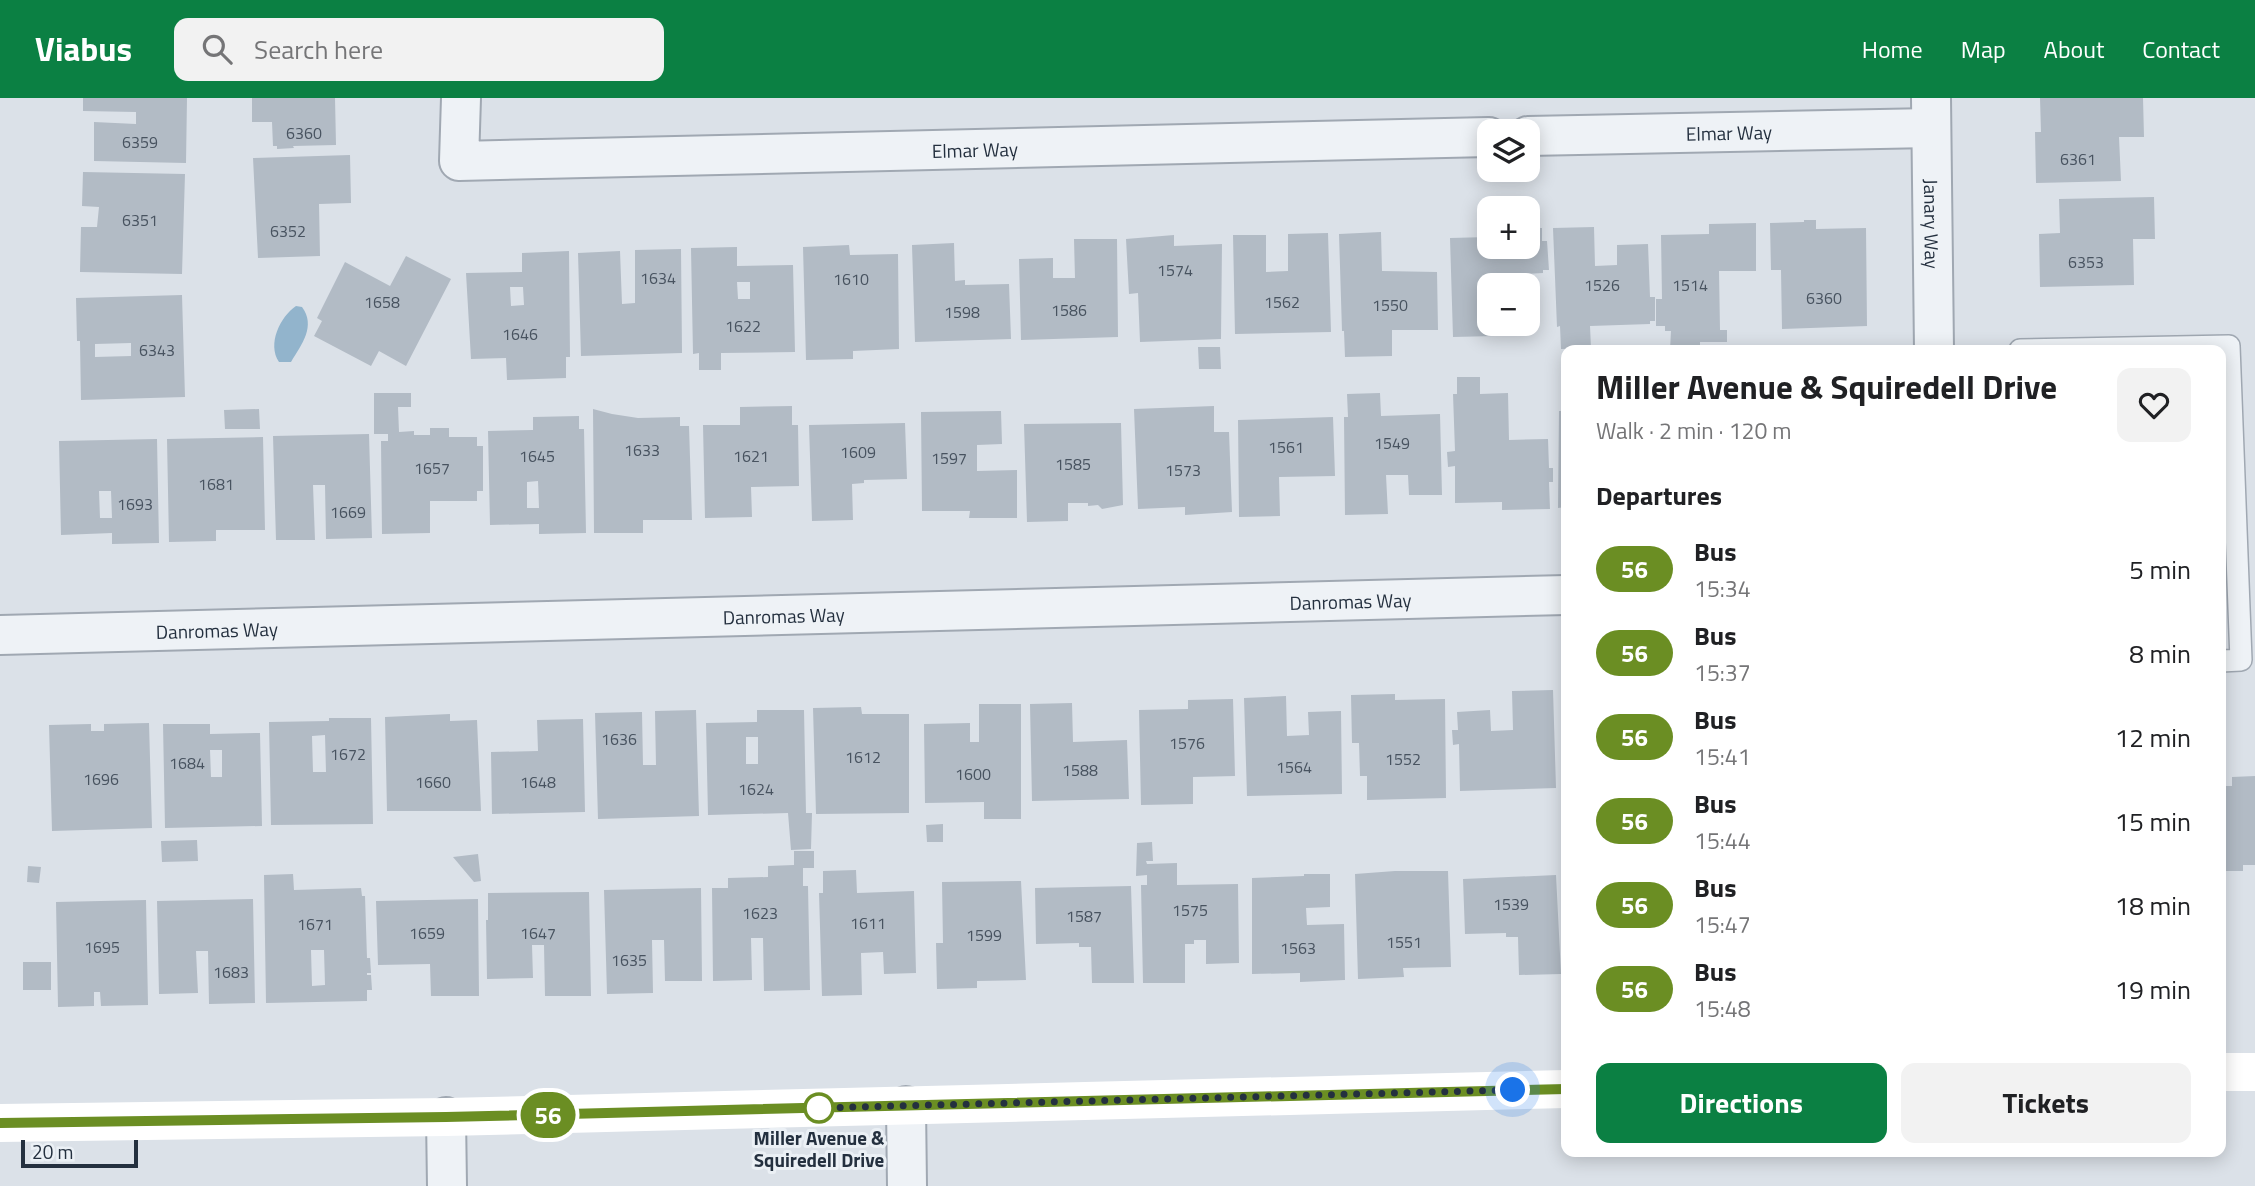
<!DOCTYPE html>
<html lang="en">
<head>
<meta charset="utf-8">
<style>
	:root { --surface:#fff; --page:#f2f2f2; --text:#202124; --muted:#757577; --accent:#0b8043 }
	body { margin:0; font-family:"Titillium Web",sans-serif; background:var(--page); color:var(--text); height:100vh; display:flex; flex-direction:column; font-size:26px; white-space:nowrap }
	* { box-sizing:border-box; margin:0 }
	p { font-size:23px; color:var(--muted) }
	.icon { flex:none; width:38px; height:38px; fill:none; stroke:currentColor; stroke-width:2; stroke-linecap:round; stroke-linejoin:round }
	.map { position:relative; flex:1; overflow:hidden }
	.drawer { position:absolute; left:1561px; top:247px; width:665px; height:812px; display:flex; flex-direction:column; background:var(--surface); border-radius:14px; box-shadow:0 4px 18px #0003 }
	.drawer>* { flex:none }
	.badge { padding:0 14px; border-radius:23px; font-size:24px; line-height:46px }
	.buttons { position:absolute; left:1477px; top:21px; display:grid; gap:14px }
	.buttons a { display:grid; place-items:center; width:63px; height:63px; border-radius:14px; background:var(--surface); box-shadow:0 4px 18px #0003; font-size:35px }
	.scale { position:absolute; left:21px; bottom:18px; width:117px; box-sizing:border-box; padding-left:7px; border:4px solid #24303f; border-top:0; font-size:19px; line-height:24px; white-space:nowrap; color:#24303f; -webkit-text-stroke:5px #ebf0f5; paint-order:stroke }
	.you { position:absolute; width:35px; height:35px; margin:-18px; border:5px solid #fff; border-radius:50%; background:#1a73e8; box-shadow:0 0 0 10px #1a73e833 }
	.map>.badge { position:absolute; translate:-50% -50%; box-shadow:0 0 0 4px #fff }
	h2 { padding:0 35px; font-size:26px; line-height:63px }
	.round { display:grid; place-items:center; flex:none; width:74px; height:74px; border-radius:14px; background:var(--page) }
	.headline { display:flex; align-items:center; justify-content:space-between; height:119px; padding:0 35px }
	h1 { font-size:33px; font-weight:700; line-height:52px }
	.button { display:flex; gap:14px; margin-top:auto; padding:14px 35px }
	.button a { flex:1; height:80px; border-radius:14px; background:var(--accent); color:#fff; font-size:28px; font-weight:700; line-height:80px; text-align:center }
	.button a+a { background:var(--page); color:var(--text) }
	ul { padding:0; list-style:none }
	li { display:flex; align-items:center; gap:21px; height:84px; padding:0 35px }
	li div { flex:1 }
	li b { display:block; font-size:26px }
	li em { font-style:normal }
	li .badge { min-width:77px; font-weight:700; text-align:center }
	header { display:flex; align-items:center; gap:42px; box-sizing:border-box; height:98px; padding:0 35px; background:var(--accent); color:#fff }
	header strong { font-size:33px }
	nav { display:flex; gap:38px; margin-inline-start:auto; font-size:24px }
	.search { width:490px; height:63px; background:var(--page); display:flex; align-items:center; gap:18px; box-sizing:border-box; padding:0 24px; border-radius:14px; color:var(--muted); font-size:26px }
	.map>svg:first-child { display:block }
	.water { fill:#92b4cc }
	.building { fill:#b2bbc5; fill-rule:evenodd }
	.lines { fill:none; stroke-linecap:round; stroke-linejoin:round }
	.lane-casing { stroke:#a0a8b2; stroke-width:24 }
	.street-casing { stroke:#a0a8b2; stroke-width:42 }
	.lane { stroke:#eef2f6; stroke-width:21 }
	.street { stroke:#eef2f6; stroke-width:38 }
	.secondary { stroke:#fff; stroke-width:38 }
	.line-casing { stroke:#fff; stroke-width:16 }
	.line { stroke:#6b8e23; stroke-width:10 }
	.walk { stroke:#24303f; stroke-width:7; stroke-dasharray:0 12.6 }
	.stop-dot { fill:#fff; stroke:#6b8e23; stroke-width:3.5 }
	.labels { text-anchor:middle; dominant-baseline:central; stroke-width:6; stroke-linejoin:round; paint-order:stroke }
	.number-label { font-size:16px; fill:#485360 }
	.street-label { font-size:19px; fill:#24303f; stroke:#ebf0f5 }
	.stop-label { font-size:19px; font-weight:bold; fill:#24303f; stroke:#ebf0f5 }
</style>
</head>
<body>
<header>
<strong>Viabus</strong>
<div class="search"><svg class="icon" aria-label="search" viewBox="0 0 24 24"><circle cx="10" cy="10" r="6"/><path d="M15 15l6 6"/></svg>Search here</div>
<nav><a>Home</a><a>Map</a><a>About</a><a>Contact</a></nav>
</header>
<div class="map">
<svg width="2255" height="1088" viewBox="0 0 2255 1088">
	<rect width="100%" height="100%" fill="#dbe1e8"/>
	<path class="water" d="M296,208l6,1c14,19 0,37 -11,55h-12c-12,-18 1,-45 17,-56z"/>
	<path class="building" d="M83,0h104l-1,65 -92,-2v-39l42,2v-12l-53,-1z
		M252,0h83l1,47 -43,1 1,2 -17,1v-3h-4l-1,-24h-20z
		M2040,0h103l1,39h-25l2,44 -85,2 -1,-51h6z
		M350,57l1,48 -32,1 1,52 -62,2 -5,-100z
		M83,74l102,2 -3,100 -102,-2 1,-45h16l2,-20 -17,-1z
		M2154,99l1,42h-22l1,46 -94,2 -1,-53 21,-1 -1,-34z
		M1804,122h12v9l50,-1 1,98 -85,3 -1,-59h-10l-1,-47 34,-1z
		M1756,125v48h-37l1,59h7v12h-27v6l-4,2h-26l1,-19h-6v-5h-9v-27h6l-1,-64 48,-1v-10z
		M1594,129l1,39 22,-1v-20l31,-1 2,53h5v24h-5v3l-60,2 1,22 -30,1 -1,-23 -3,1 -4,-99z
		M1528,130h14v13h5l2,29h-6v3l-38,2v10h-16v39h39v-13h2l1,24 -78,2 -3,-99 39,-1v10h39z
		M1381,134l1,39 55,1 1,58h-46v26l-47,1 -1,-26h-2l-3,-97z
		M1328,135l3,99 -96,2 -2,-99h33v37l22,-1v-37z
		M1174,137v11l48,-2 -1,95 -81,3 -2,-49 -9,1 -3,-55z
		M1074,141h43l1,98 -97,3 -2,-81 34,-1v20h22z
		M954,145l1,38 10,-1v5l44,-1 2,55 -96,3 -3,-97z
		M849,147l1,10 48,-1 1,95 -46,2v8l-47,1 -3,-113z
		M737,149v19l56,-1 2,87 -74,1v17h-22v-17l-6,1 -2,-106zM737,184h13v17h-12z
		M681,151l1,104 -101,3 -3,-103 42,-2 2,53 13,-1v-53z
		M569,153l1,106h-4v21l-59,2 -1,-22 -35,1 -5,-86 56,-1v-19zM510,189h13l1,18 -13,1z
		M406,158l45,23 -45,87 -27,-15 -8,15 -57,-30 8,-15 -5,-3 28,-56 45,24z
		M182,197l3,102 -104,3 -1,-59h-3l-1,-43zM131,245v13l-36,1v-13z
		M1198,249h22l1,22h-22z
		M1457,279h23v17l28,-1 1,47 39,-1 1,29h4v14h-4l1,27 -48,1v-8l-47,1v-37l-7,1 -1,-15 8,-1 -2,-57h4z
		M374,295h37v14h-13l1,25 15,-1v4h16v-7h19v9h28v9h6v45h-6v10h-47v32l-48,1 -1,-93h7v-7h-14z
		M1380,295l1,23 59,-2 2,81h-33l-1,-20h-22l2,39 -43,1 -1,-98h4l-1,-23z
		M792,308v19h6l1,61 -48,1 1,30 -47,1 -2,-93h37v-18z
		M1214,308v26h15l3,80 -47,3v-8l-47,2 -4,-100z
		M259,311l1,20h-35l-1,-19z
		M593,311l19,5 26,4 42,-1v9h9l3,94h-49v13h-49z
		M1001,313l1,33 -25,1v26l40,-1v48h-48l1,-7h-48l-1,-99z
		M1559,313h7v96l-8,1z
		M579,318v13h5l2,104 -47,1v-10l-49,1 -2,-94 45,-1v-13zM538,383l1,27h-12v-26z
		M1333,319l2,59 -56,1 1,39 -41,1 -1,-97z
		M905,325l2,56 -43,1v3l-12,1 1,36 -41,1 -3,-96z
		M1121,325l2,82 -21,4 -4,-4 -10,1v-3h-20v18l-41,1 -3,-98z
		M369,336l3,104 -46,1 -1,-54h-12l2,55h-39l-3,-104z
		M263,339l2,93h-49v11l-47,1 -2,-103z
		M157,341l2,104 -47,1v-11l-51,2 -2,-94zM99,393h12l1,27h-12z
		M1553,592l3,98 -96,3 -1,-47 -6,1 -1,-15h6l-1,-18 33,-2 1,21 22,-1 -1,-39z
		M1395,596v6l50,-1 1,99 -79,2v-24h-7l-1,-33h-7l-1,-48z
		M1286,598l1,40 22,-1 -1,-23 33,-1 1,83 -95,2 -3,-98z
		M1233,601l2,77 -42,1v27l-52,1 -2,-95 49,-1v-9z
		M1072,605l1,39 54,-2 2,59 -97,2 -2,-97z
		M979,606h42v115h-37v-17l-59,1 -1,-79 46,-1v19h9z
		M861,609l1,7h47v99l-93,1 -3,-106z
		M696,612l3,106 -101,3 -3,-106 47,-1 1,53h13l-1,-54z
		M757,612h47l2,103h6l-1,36 -20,1 -3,-37 -80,2 -2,-92 51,-1zM746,639h12v27h-12z
		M450,616v7l27,-1 4,91h-94l-2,-94z
		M329,620h42l2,106 -102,1 -2,-103 60,-1zM325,637l1,37h-13l-1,-36z
		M583,621l2,93 -93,2 -1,-62 47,-1 -1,-31z
		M149,625l3,105 -100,3 -3,-106 42,-1v7h13v-7z
		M163,626h47v10l50,-1 2,93 -97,2zM210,652h12v27h-11z
		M2255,678v89h-12v6h-22v-85h11v-9z
		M943,726v18h-16l-1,-17z
		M197,742l1,21 -36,1 -1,-21z
		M1152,744l1,19h-7l1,3 30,-1v22l61,-1 1,79 -33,1v-24h-12v4h-9v39h-42l-2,-98h6v-10l-11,1 1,-33z
		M794,753h20v17h-11v18h5l2,104 -46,1 -1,-53h-12l1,42 -39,1 -1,-93h16v-10l40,-1v-11l26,-1z
		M478,756l3,27 -7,1 -21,-25z
		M28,768l13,1 -2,16 -12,-1z
		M856,772l1,23 57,-2 2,82 -32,1 -1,-22 -22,1 1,42 -40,1 -3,-103h4v-22z
		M1395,773h53l3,96 -48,1 1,9 -46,2 -3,-105z
		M293,776l1,16 67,-2 1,8h3l2,62h3l1,15h-4v2h4l1,15h-5v11l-101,2 -2,-128zM311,852h13l1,35 -13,1z
		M1304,776h26v33l-24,1 1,17 37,-1 1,56 -45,2v-9l-48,1v-96l52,-2z
		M1556,777l5,99 -42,1 -1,-38h-12v-4l-41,1 -2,-55z
		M1021,783l5,99 -49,1v7l-40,1 -1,-46h7l-1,-61z
		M1131,788l3,97h-42l-1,-36h-12v-4l-43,1 -1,-56z
		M701,790l1,93h-37l-1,-41h-12l1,53 -46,1 -3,-104z
		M589,794l2,104h-46l-1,-51h-12l1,33 -46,1 -1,-59h2v-27z
		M253,801l2,104 -46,1 -1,-53h-12l2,42 -39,1 -2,-93z
		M478,801l1,97h-48l-1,-32 -52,1 -2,-64z
		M146,802l2,105 -47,1 -1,-14h-6v14l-36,1 -2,-105z
		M23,864h28v28h-28z"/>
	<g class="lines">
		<g class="lane-casing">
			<path id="lane" d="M2020,252l209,-4 12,314 -20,1"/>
		</g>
		<g class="street-casing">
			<g id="street">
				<path id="s1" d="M461,0l-2,63 1030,-24"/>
				<path id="s2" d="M1931,0l3,252"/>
				<path id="s3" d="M1528,38l403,-8"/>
				<path id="s4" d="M0,537l1566,-40"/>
				<path d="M906,1008l1,80"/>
				<path d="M446,1019l1,69"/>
			</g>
		</g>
		<use href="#lane" class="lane"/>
		<use href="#street" class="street"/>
		<path class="secondary" d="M2221,974h34
			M0,1025l446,-6 1120,-28"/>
	</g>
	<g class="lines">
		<g class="line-casing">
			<path id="line" d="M0,1025l446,-6 1120,-28"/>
		</g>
		<use href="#line" class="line"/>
		<path class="walk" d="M819,1010h-2l696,-18"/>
	</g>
	<circle class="stop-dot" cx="819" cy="1010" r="14"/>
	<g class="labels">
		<g class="number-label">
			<text x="304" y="35">6360</text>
			<text x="140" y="44">6359</text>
			<text x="2078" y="61">6361</text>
			<text x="140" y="122">6351</text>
			<text x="288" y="133">6352</text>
			<text x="2086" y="164">6353</text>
			<text x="1175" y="172">1574</text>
			<text x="658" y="180">1634</text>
			<text x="851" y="181">1610</text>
			<text x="1602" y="187">1526</text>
			<text x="1690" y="187">1514</text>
			<text x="1824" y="200">6360</text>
			<text x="382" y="204">1658</text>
			<text x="1282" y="204">1562</text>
			<text x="1390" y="207">1550</text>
			<text x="1069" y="212">1586</text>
			<text x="962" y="214">1598</text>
			<text x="743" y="228">1622</text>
			<text x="520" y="236">1646</text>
			<text x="157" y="252">6343</text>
			<text x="1392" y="345">1549</text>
			<text x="1286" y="349">1561</text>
			<text x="642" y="352">1633</text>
			<text x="858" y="354">1609</text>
			<text x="537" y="358">1645</text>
			<text x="751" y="358">1621</text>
			<text x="949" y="360">1597</text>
			<text x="1073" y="366">1585</text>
			<text x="432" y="370">1657</text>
			<text x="1183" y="372">1573</text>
			<text x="216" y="386">1681</text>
			<text x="135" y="406">1693</text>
			<text x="348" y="414">1669</text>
			<text x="619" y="641">1636</text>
			<text x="1187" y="645">1576</text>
			<text x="348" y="656">1672</text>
			<text x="863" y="659">1612</text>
			<text x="1403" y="661">1552</text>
			<text x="187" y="665">1684</text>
			<text x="1294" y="669">1564</text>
			<text x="1080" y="672">1588</text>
			<text x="973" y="676">1600</text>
			<text x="101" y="681">1696</text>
			<text x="433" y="684">1660</text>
			<text x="538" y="684">1648</text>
			<text x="756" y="691">1624</text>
			<text x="1511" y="806">1539</text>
			<text x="1190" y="812">1575</text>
			<text x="760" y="815">1623</text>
			<text x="1084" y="818">1587</text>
			<text x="868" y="825">1611</text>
			<text x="315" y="826">1671</text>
			<text x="427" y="835">1659</text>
			<text x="538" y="835">1647</text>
			<text x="984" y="837">1599</text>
			<text x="1404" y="844">1551</text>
			<text x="102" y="849">1695</text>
			<text x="1298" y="850">1563</text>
			<text x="629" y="862">1635</text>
			<text x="231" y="874">1683</text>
		</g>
		<g class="street-label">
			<text stroke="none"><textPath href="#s3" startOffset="201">Elmar Way</textPath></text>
			<text stroke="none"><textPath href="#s1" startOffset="579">Elmar Way</textPath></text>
			<text stroke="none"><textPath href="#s2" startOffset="126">Janary Way</textPath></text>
			<text stroke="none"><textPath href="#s4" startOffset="1351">Danromas Way</textPath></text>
			<text stroke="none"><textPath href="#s4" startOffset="784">Danromas Way</textPath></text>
			<text stroke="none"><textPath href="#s4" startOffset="217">Danromas Way</textPath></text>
		</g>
		<g class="stop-label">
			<text x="819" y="1039">Miller Avenue &amp;<tspan x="819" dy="22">Squiredell Drive</tspan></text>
		</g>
	</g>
</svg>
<div class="buttons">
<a><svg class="icon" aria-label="layers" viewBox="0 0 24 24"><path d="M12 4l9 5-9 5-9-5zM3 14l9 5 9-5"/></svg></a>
<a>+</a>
<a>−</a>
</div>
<div class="scale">20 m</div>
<div class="you" style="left:1513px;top:992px"></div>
<b class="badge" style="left:548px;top:1017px;background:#6b8e23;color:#fff">56</b>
<section class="drawer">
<div class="headline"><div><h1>Miller Avenue &amp; Squiredell Drive</h1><p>Walk · 2 min · 120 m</p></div><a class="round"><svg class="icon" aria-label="heart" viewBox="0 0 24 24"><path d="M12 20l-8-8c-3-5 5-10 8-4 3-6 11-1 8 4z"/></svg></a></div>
<h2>Departures</h2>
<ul>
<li><span class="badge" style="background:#6b8e23;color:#fff">56</span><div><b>Bus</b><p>15:34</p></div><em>5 min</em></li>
<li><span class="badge" style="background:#6b8e23;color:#fff">56</span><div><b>Bus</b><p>15:37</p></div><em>8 min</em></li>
<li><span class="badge" style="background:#6b8e23;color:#fff">56</span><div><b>Bus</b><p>15:41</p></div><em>12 min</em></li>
<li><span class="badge" style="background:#6b8e23;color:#fff">56</span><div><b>Bus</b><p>15:44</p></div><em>15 min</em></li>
<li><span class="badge" style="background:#6b8e23;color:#fff">56</span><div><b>Bus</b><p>15:47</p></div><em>18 min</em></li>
<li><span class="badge" style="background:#6b8e23;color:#fff">56</span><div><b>Bus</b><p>15:48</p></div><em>19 min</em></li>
</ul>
<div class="button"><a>Directions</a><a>Tickets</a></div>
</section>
</div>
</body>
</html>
